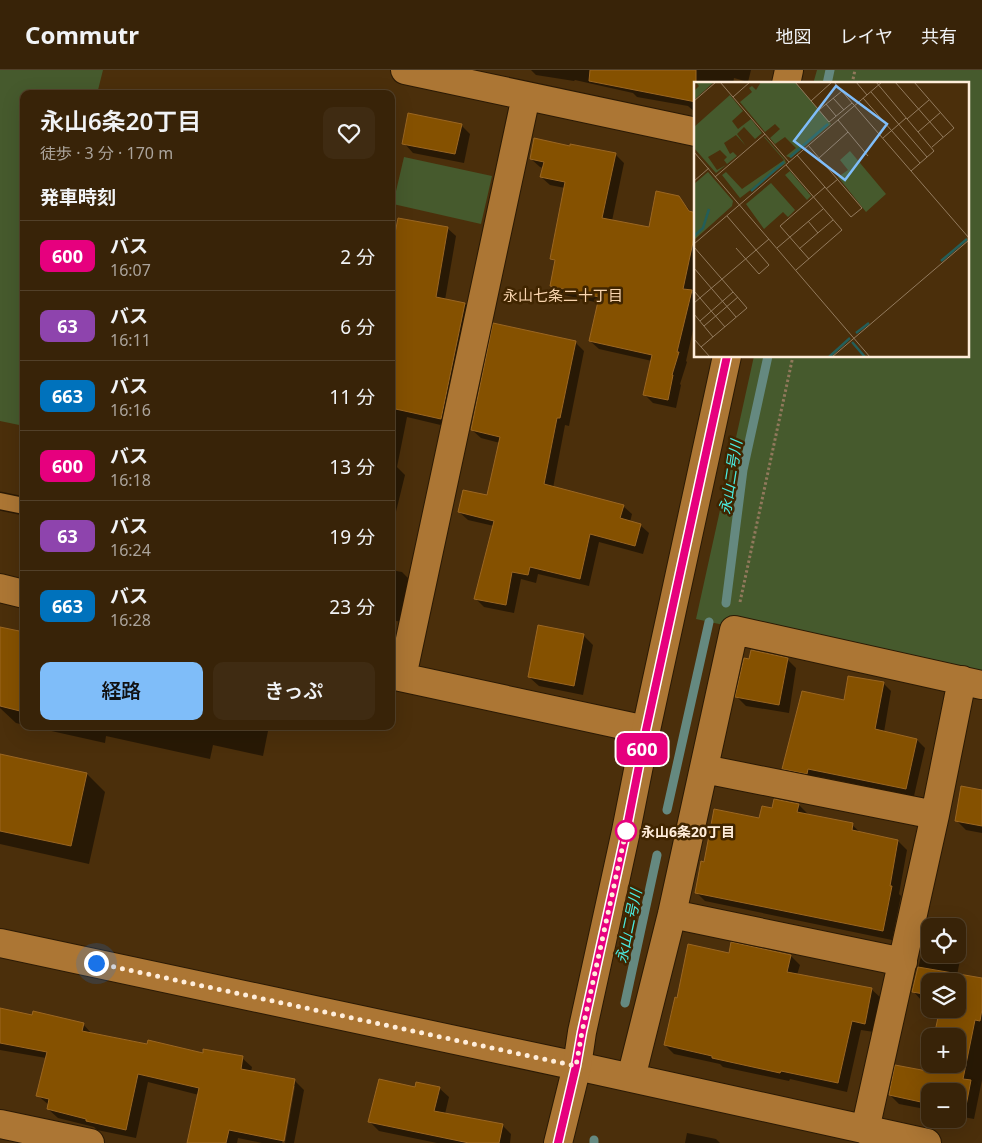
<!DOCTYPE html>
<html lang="ja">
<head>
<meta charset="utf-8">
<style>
	:root { --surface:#382308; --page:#3f2b12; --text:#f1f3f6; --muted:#aba49c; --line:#524029; --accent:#7fbdf9 }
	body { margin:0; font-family:"Noto Sans","Noto Sans JP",sans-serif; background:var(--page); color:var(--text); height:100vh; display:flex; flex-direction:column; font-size:19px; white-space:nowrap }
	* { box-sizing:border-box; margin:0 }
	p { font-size:16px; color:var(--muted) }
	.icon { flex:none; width:28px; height:28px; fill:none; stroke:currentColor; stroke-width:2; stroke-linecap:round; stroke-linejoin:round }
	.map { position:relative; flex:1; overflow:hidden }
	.panel { position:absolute; left:20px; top:20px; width:375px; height:640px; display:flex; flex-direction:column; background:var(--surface); border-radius:10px; box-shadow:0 5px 20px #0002,0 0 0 1px var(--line) }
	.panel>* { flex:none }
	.badge { padding:0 10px; border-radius:8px; font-size:18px; line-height:32px }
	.controls { position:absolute; left:921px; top:848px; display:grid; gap:10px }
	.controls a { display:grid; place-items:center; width:45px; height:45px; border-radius:10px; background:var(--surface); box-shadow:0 5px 20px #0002,0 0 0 1px var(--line); font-size:25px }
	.you { position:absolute; width:25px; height:25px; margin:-12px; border:4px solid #fff; border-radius:50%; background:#1a73e8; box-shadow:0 0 0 8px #1a73e833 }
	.map>.badge { position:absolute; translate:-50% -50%; box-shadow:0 0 0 2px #fff }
	h2 { padding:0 20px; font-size:19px; line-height:45px }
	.round { display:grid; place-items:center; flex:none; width:52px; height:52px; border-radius:10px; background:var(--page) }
	.overview { display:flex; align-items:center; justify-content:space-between; height:85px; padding:0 20px }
	h1 { font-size:24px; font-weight:600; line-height:38px }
	.action { display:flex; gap:10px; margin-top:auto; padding:10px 20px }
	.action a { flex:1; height:58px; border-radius:10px; background:var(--accent); color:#111; font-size:20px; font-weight:600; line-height:58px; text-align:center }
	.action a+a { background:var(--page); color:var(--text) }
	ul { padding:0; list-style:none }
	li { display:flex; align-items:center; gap:15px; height:70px; padding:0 20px; border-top:1px solid var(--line) }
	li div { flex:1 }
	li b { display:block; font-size:19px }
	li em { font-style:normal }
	li .badge { min-width:55px; font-weight:700; text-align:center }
	header { display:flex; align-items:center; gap:30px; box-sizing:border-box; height:70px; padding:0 25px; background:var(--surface); border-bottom:1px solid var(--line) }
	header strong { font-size:24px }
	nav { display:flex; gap:28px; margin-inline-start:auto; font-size:18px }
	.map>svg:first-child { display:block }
	.green { fill:#465a2d }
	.shadow { fill:#0007 }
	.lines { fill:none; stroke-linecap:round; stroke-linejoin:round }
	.stream { stroke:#658980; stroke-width:9 }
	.building { fill:#855100; stroke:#9b6621 }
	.service-casing { stroke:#2b1a05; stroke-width:19 }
	.minor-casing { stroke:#2b1a05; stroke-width:30 }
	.tertiary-casing { stroke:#2b1a05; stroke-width:30 }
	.path { stroke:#91795c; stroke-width:3; stroke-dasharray:2.5 2.5; stroke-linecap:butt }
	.service { stroke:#ac7634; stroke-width:16 }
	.minor { stroke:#ac7634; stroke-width:28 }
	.tertiary { stroke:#ac7634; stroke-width:28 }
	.line-casing { stroke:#fff; stroke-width:11 }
	.line { stroke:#e6007e; stroke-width:8 }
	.walk { stroke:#ffedda; stroke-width:5; stroke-dasharray:0 9 }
	.stop-dot { fill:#fff; stroke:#e6007e; stroke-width:2.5 }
	.labels { text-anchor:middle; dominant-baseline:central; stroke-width:5; stroke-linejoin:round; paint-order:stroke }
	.stop-label { font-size:14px; font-weight:bold; fill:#ffedda; stroke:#402500; text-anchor:start }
	.neighbourhood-label { font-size:15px; fill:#f9d5af; stroke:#402500 }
	.water-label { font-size:15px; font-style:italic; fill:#4aece1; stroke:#402500 }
	.inset-river { fill:none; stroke:#235e59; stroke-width:2.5 }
	.inset-road { fill:none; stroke:#937b5e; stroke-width:1 }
	.view { fill:#7fbdf9; fill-opacity:0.15; stroke:#7fbdf9; stroke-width:2.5 }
	.inset-edge { fill:none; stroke:#ffedda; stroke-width:2.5 }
</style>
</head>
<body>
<header>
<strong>Commutr</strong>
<nav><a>地図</a><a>レイヤ</a><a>共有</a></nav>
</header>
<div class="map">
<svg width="982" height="1073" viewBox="0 0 982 1073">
	<rect width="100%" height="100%" fill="#4b2f0b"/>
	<path class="green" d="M0,0h103l-6,24h-73v332l-24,-5z
		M817,0h165v611l-286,-62 58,-263h214v-272h-155z
		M404,87l88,19 -11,48 -88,-20z"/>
	<path class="shadow" d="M531,0h220l-3,12 -14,-4 -1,6h-37v29l-8,-7 -51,-9 -4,-4 -58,-13 -1,1 -38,-6z
		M461,55l9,9 -6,29 -51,-10 -9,-10z
		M571,77l44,7 9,9 -12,58 37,8 30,-32 13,16 4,1v62l-4,17 4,3v21l-10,44 1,1 -7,22 1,1 -5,23 -23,-5 -9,-9 8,-33 -53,-12 -9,-8 9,-38 -39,-9 -9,-9 5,-22 -4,-5 13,-70 -15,-3 -9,-8 2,-9 -3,-1 -9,-8z
		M447,158l9,8 -11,64 20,4 8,8 -24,115 -42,-10 -10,50 8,8 -14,57v-271z
		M575,272l9,9 -15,75 -4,-1 -12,63 70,18 9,8 -2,8 10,3 9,8 -6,21 -44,-12 -10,44 -51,-12 -2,9 -15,-4 -7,34 -30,-6 -8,-8 18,-73 -26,-6 -9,-8 29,-15 12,-54 -19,-5 -9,-8z
		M391,500l11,2 9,9 -9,41 -11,-2z
		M539,557l45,9 9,9 -10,50 -44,-9 -10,-9z
		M0,558l24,5v92l-8,-2 -16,-15z
		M787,589l9,9 -7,45 -43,-7 -9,-9z
		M883,613l8,8 -7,41 33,8 8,8 -11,48 -98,-20 -1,5 -23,-5 -8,-8 61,-66z
		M29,656h240l-6,30 -50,-11 -3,14 -104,-23 -1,7z
		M0,685l87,19 18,18 -16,72 -89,-20z
		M982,721v42l-16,-3 -9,-9z
		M775,730l24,5 9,9 -1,2 45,9 9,8 37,8 9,9 -8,44 2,2 -9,44 -187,-39 -9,-9 8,-29 69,-54z
		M929,851l23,5h-22v28h28v-25l7,7 -8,39 25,5v100l-8,39 -16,-3v-25h-28v19l-31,-6 -9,-9 38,-22 2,-10 28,1v-28h-23l3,-16 -9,-9 1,-6v4h28v-28h-28v21l-8,-1 -9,-10z
		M730,884l61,2 9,9 -3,10 74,14 10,9 -7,34 -13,-2 -14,62 -57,-13 -1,2 -66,-14 -3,-3 -46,-10 -9,-9z
		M0,940l83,14 9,10 112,20 38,4 10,9 -1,5 44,9 9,9 -10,53h-9l10,-57h-2l-11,57h-20l-24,-5 -1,5h-40l2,-48 -51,-13 -12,56 -39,-8 -3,-3 -36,-9 -10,-9 1,-4 -12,-10 9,-37 -46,-8z
		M439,1018l10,9 -4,17 57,11 9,9 -1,9h-73l-58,-12 -9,-9 45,-33z
		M687,1063l29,6 4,4h-35z"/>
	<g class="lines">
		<path class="stream" d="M827,14l3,-14
			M726,533l17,-133 25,-114
			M667,740l42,-188
			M625,933l32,-148
			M594,1073v-3"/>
	</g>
	<path class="building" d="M590,0h106v32l-107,-21z
		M408,43l54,11 -7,30 -53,-10z
		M534,68l36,8v-2l46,9 -14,65 47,9 7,-36 23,5 10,15 7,2v15l-13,61 9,1 -15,62h2l-7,23h1l-5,25 -25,-5 9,-40 -63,-14 10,-44 -49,-11 5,-26 -5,-1 15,-77 -25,-5 4,-15 -14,-3z
		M398,148l50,9 -12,70 29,6 -24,116 -50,-11v-154z
		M493,253l83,18 -16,77h-3l-13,66 80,21 -4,13 21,6 -6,22 -45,-12 -10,45 -50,-12 -2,8 -16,-3 -6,33 -32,-6 20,-78 -36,-9 5,-22 24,5 13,-58 -29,-7z
		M538,555l46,9 -10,52 -46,-9z
		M0,557l24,5v80l-24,-6z
		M751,580l37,8 -9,47 -44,-8 9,-39 5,1z
		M848,606l36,6 -9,47 42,10 -11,50 -98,-20 -1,5 -25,-5 20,-78 42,9z
		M0,684l87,19 -16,73 -71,-15z
		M961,716l21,4v36l-27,-5z
		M774,729l25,5 -2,8 56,11 -1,7 46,10 -8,46h2l-9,45 -188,-38 6,-32 3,1 10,-53 45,9 3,-12 10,2z
		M731,872l60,13 -4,17 85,16 -7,36 -13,-3 -14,62 -57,-12 -1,2 -68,-15v-2l-48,-11 11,-48 2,1 11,-54 41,9z
		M918,897l64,11v31l-2,12 -5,-1 -12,59 8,1 -6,31 -7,-2v-18h-28v13l-41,-9 6,-30 32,6 3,-14v7h28v-28h-24l5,-23 -11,-2 2,-13v11h28v-28h-28v14l-18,-3z
		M0,938l32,7 1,-4 51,12 -2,8 65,13 1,-4 55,13v-4l40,7 -2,13 54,10 -11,62 -55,-11 -3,13h-39l12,-55 -61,-14 -12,56 -40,-9v-2l-39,-10 2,-10 -13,-3 11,-44 -47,-9z
		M379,1009l36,8 1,-5 24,5 -6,24 69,13 -4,19h-30l-101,-21z"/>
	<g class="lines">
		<g class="service-casing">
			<path id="service" d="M0,431l24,5"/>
		</g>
		<g class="minor-casing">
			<path id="minor" d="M405,0l291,62
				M0,518l24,6
				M391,605l255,55
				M402,607l124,-581
				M704,699l231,46
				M672,844l231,48
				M0,873l577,123 350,77
				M631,1008l41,-164 62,-284 248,55
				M0,1054l90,19
				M865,1060l70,-315 27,-135"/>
		</g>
		<g class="tertiary-casing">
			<path id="tertiary" d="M786,14l3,-14
				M558,1073l19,-77 5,-34 44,-201 20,-101 81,-374"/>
		</g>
		<path class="path" d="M852,14l3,-14
			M740,532l53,-246"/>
		<use href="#service" class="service"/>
		<use href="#minor" class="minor"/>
		<use href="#tertiary" class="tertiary"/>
	</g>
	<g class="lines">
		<g class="line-casing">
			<path id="line" d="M558,1073l18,-77 6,-34 44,-200 20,-102 81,-374"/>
		</g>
		<use href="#line" class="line"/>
		<path class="walk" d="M96,893l480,103 6,-34 44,-201"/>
	</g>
	<circle class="stop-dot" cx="626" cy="761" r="10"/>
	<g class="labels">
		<g class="stop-label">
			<text x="641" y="761">永山6条20丁目</text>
		</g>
		<g class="neighbourhood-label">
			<text x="563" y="225">永山七条二十丁目</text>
		</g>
		<g class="water-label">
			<text transform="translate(730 407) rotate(-81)">永山二号川</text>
			<text transform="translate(628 856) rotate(-78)">永山二号川</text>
		</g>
	</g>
	<g transform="translate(694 12)">
		<rect width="275" height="275" fill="#4b2f0b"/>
		<path d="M2,0h18l-20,18v-9l5,-5zM67,0h34l36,42 -40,34 -5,-2 10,-8 -11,-11 -10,7 -5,-6 10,-9 -5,-5 -10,8 -25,-30 12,-10 -3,-4 3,-2 4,4zM36,13l13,16 -11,10 6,8 13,-10 11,14 -7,6 -11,-12 -7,7 9,12 -10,-11 -12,8 6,11 3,-2 4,4 -10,8 -3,-4 3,-3 -7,-7 -12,7 9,13 9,-5 -10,8 -22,-25v-21zM70,55h1l20,23 1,3 -46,35 -18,-23 4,-3 16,17 42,-29zM156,69l36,43 -20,18 -28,-35 10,-7 -8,-10zM96,89l21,25 -4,4 -22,-25zM14,90l25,29 -1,5 -38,34v-56zM77,101l24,27 -7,7 -5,-5 -19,17 -18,-25z" fill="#465a2d"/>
		<path class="inset-river" d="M96,75l38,-33M57,109l33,-29M0,154l9,-8 6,-19M247,179l26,-22M162,251l13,-10M158,260l13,15M135,275l21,-19"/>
		<path class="inset-road" d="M26,0l69,80M101,0l34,40 23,-19M140,0l135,156M162,0l11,13M182,0l58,69 -23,20M201,0l48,55M220,0l40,46 -22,19M177,10l56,65M39,15l17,-15M139,16l11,12M169,16l57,65M0,19l22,-19M117,19l21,-19M132,22l10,12M125,28l23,-19M213,37l22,-19M144,38l30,36M224,50l23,-20M189,56l23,-20M0,70l176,205M103,73l54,62 11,-9 -54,-63M125,76l29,-26M92,83l56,65 -46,40M21,95l50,-43M0,99l15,-13M132,107l12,-10M33,134l42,49 -10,9 -23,-26M114,139l10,12M0,162l188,-162M0,165l53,61 -46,39M83,166l46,-39M105,167l34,-29M115,177l-29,-33 45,-39M0,186l42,49M0,209l31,36M0,221l75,-64M0,232l19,23M6,239l33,-29M10,244l34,-29M0,257l16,18M138,275l137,-117"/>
		<path class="view" d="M142,4l51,38 -42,56 -51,-39z"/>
		<rect width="275" height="275" class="inset-edge"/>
	</g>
</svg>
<div class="controls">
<a><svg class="icon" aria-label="locate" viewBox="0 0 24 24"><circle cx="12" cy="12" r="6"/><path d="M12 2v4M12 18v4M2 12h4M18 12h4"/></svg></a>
<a><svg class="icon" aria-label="layers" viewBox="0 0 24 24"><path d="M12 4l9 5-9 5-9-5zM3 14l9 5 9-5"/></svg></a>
<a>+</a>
<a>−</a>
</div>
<div class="you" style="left:96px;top:893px"></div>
<b class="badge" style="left:642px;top:679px;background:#e6007e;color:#fff">600</b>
<section class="panel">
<div class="overview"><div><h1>永山6条20丁目</h1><p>徒歩 · 3 分 · 170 m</p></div><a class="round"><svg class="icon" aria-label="heart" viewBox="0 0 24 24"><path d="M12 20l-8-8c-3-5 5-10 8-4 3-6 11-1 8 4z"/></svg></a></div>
<h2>発車時刻</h2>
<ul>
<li><span class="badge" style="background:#e6007e;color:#fff">600</span><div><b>バス</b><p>16:07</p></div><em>2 分</em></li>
<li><span class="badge" style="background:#8e44ad;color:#fff">63</span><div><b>バス</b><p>16:11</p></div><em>6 分</em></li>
<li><span class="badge" style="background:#0072bc;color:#fff">663</span><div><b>バス</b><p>16:16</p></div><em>11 分</em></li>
<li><span class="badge" style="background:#e6007e;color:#fff">600</span><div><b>バス</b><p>16:18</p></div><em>13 分</em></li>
<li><span class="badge" style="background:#8e44ad;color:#fff">63</span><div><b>バス</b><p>16:24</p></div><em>19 分</em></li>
<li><span class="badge" style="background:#0072bc;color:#fff">663</span><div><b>バス</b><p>16:28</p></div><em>23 分</em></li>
</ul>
<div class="action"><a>経路</a><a>きっぷ</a></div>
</section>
</div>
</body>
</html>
